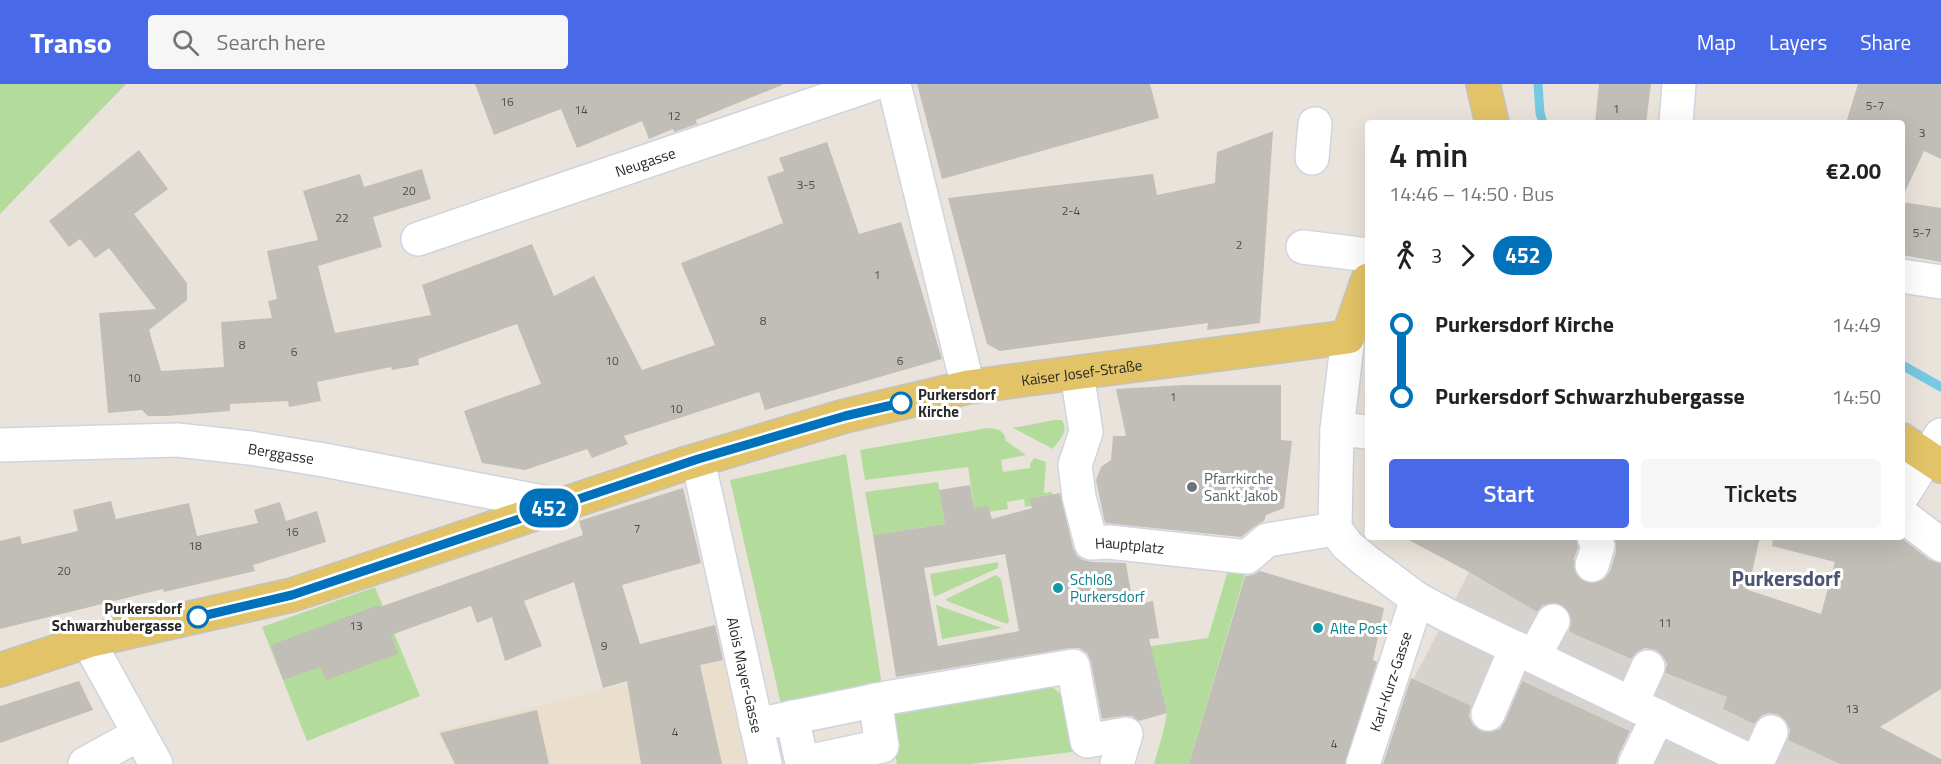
<!DOCTYPE html>
<html lang="en">
<head>
<meta charset="utf-8">
<style>
	:root { --surface:#fff; --page:#f6f6f6; --text:#222; --muted:#767676; --accent:#496ae8 }
	body { margin:0; font-family:"Titillium Web",sans-serif; background:var(--page); color:var(--text); height:100vh; display:flex; flex-direction:column; font-size:22px; white-space:nowrap }
	* { box-sizing:border-box; margin:0 }
	p { font-size:20px; color:var(--muted) }
	.icon { flex:none; width:33px; height:33px; fill:none; stroke:currentColor; stroke-width:2; stroke-linecap:round; stroke-linejoin:round }
	.map { position:relative; flex:1; overflow:hidden }
	.side { position:absolute; left:1365px; top:36px; width:540px; height:420px; display:flex; flex-direction:column; background:var(--surface); border-radius:6px; box-shadow:0 6px 24px #0002 }
	.side>* { flex:none }
	.badge { padding:0 12px; border-radius:20px; font-size:21px; line-height:39px }
	.map>.badge { position:absolute; translate:-50% -50%; box-shadow:0 0 0 3px #fff }
	.legs { display:flex; align-items:center; gap:9px; height:66px; padding:0 24px; font-size:20px }
	.legs p { margin-inline-start:auto }
	.summary { display:flex; align-items:center; justify-content:space-between; height:102px; padding:0 24px }
	h1 { font-size:33px; font-weight:600; line-height:45px }
	.button { display:flex; gap:12px; margin-top:auto; padding:12px 24px }
	.button a { flex:1; height:69px; border-radius:6px; background:var(--accent); color:#fff; font-size:24px; font-weight:600; line-height:69px; text-align:center }
	.button a+a { background:var(--page); color:var(--text) }
	ul { padding:0 24px; list-style:none }
	li { display:flex; align-items:center; gap:21px; height:72px; font-size:22px }
	li i { display:grid; place-items:center; width:9px; height:100%; margin:0 8px; background:currentColor }
	li i::after { content:''; width:15px; height:15px; margin:-8px; border:4px solid; border-radius:50%; background:var(--surface) }
	li p { margin-inline-start:auto }
	li:first-child i { background:linear-gradient(#0000 50%,currentColor 0) }
	li:last-child i { background:linear-gradient(currentColor 50%,#0000 0) }
	header { display:flex; align-items:center; gap:36px; box-sizing:border-box; height:84px; padding:0 30px; background:var(--accent); color:#fff }
	header strong { font-size:28px }
	nav { display:flex; gap:33px; margin-inline-start:auto; font-size:21px }
	.search { width:420px; height:54px; background:var(--page); display:flex; align-items:center; gap:15px; box-sizing:border-box; padding:0 21px; border-radius:6px; color:var(--muted); font-size:22px }
	.map>svg:first-child { display:block }
	.education { fill:#e9dfcc }
	.green { fill:#b3db9c }
	.plaza { fill:#d6d2cd }
	.lines { fill:none; stroke-linecap:round; stroke-linejoin:round }
	.stream { stroke:#77c8e2; stroke-width:9 }
	.building { fill:#c1bdb7; fill-rule:evenodd }
	.minor-tunnel { stroke:#c2beb7; stroke-width:33; stroke-dasharray:33 16; stroke-linecap:butt }
	.minor-casing { stroke:#d0d4e0; stroke-width:36 }
	.major-casing { stroke:#c3c3c3; stroke-width:36 }
	.minor { stroke:#fff; stroke-width:33 }
	.major { stroke:#e2c367; stroke-width:33 }
	.line-1-casing { stroke:#fff; stroke-width:14 }
	.line-1 { stroke:#0072bc; stroke-width:9 }
	.stop-1-dot { fill:#fff; stroke:#0072bc; stroke-width:3 }
	.worship-dot { fill:#6b7280; stroke:#fff; stroke-width:2 }
	.culture-dot { fill:#0f9aa8; stroke:#fff; stroke-width:2 }
	.labels { text-anchor:middle; dominant-baseline:central; stroke-width:6; stroke-linejoin:round; paint-order:stroke }
	.number-label { font-size:12px; fill:#4e4d4c }
	.street-label { font-size:15px; fill:#282828; stroke:#fff }
	.stop-label { font-size:15px; font-weight:bold; fill:#282828; stroke:#fff; text-anchor:start }
	.worship-label { font-size:15px; fill:#5b616d; stroke:#fff; text-anchor:start }
	.culture-label { font-size:15px; fill:#0d838f; stroke:#fff; text-anchor:start }
	.district-label { font-size:21px; font-weight:bold; fill:#4d5574; stroke:#fff }
</style>
</head>
<body>
<header>
<strong>Transo</strong>
<div class="search"><svg class="icon" aria-label="search" viewBox="0 0 24 24"><circle cx="10" cy="10" r="6"/><path d="M15 15l6 6"/></svg>Search here</div>
<nav><a>Map</a><a>Layers</a><a>Share</a></nav>
</header>
<div class="map">
<svg width="1941" height="680" viewBox="0 0 1941 680">
	<rect width="100%" height="100%" fill="#e9e3db"/>
	<path class="education" d="M723,575l23,105h-292l-17,-33z"/>
	<path class="green" d="M0,0h126l-126,130z
		M1054,336h8c7,12 -2,19 -9,29l-40,-21z
		M988,344c10,0 17,3 18,13l20,14 -25,5 2,12 27,-4v-4l4,-6 12,4 -2,31 8,-1 1,10 -28,5 -1,-8 -17,3 1,7 -33,5 -7,-47 -103,13 -5,-30z
		M846,370l35,225 -5,11 -94,19 -52,-229z
		M938,398l7,42 -72,11 -8,-43z
		M998,478v6l-64,29 -4,-23z
		M1229,483l17,3 -57,194h-35l9,-31 4,-20 -8,-30 -43,-32 92,-13z
		M996,491l5,4 8,42 -2,3 -60,-23 -1,-2z
		M375,503l45,109 -113,45 -45,-114z
		M936,521l66,23 -60,11z
		M1045,597l21,17 14,53 -109,13h-74l-10,-50z"/>
	<path class="plaza" d="M1469,488l105,62 74,33 79,30 -3,13 116,54h-218l16,-30 -118,-53 -18,40 -89,-41z"/>
	<g class="lines">
		<path class="stream" d="M1538,0l2,29 3,10
			M1902,281l39,22"/>
	</g>
	<path class="building" d="M475,0h307v1l-86,35 1,4 -23,8 -1,-3 -24,10 -7,-18 -65,27 -16,-39 -67,26z
		M917,0h233l9,34 -217,61z
		M1599,0h52l-5,39h-51z
		M1858,0h83v75l-17,-8 -22,47v-75h-56z
		M1273,47l-13,192 -53,7 1,-7 -208,28 -13,-7 -39,-146 205,-24 4,21 58,-12 2,-31z
		M827,58l32,92 42,-12 41,137 -177,51 -6,-18 -135,44 4,8 -36,14 -5,-9 -62,21 -43,-7 -18,-52 77,-27 -24,-60 -99,35 1,6 -27,5 -1,-3 -74,15 4,19 -32,6 -1,-6 -58,3v7l-63,5h-19l-6,-6 -34,3 -9,-100 57,-4 -47,-61 -14,10 -15,-19 -11,8 -20,-26 90,-71 29,39 -34,25 53,69v17l-38,30 12,41 63,-4 -3,-45 51,-4 -4,-17 9,-2 -10,-48 51,-11 -15,-49 57,-17 4,13 58,-18 9,30 -58,18 9,30 -64,19 17,67 96,-18 -9,-30 110,-41 22,52 40,-20 48,94 73,-25 -34,-82 102,-40 -16,-46 17,-6 -5,-13z
		M1902,118l39,6v54l-39,-7z
		M1184,301h97v55l11,1 -8,67 -18,7 -2,6 -9,5 -14,11 -136,-14 -9,-43 5,-13 10,-7 2,-24h13l-10,-47z
		M970,401l4,23 14,-2 4,13 40,-11 -3,-9 31,-6 13,55 4,8 6,4 9,2 34,1 7,42 20,-4 6,37 -10,1 18,74 -28,8 -7,-5h-9l-21,3 -11,-57 -4,-9 -8,-5h-9l-174,29 -23,-142 72,-11 -6,-34zM1005,470l14,77 -81,15 -14,-78z
		M683,404l18,75 -79,22 18,59 75,-19 8,35 -23,5 22,99h-81l-14,-83 -24,7 -29,-106 -50,19 18,45 -37,15 -13,-44 -15,6 -6,-17 -80,29 7,19 -72,26 -5,-13 -38,13 -12,-35 108,-40 1,2 203,-72 -4,-14z
		M111,417l5,18 73,-16 8,33 61,-13 -4,-13 26,-8 6,19 31,-10 9,31 -73,23 2,6 -91,21 -1,-3 -163,40v-88l20,-5 2,8 56,-13 -5,-21z
		M1403,453h173l2,10 -4,12v11l5,8 7,5h9l9,-4 6,-8 6,-19 -1,-15h145l-12,53 73,24 14,-52 -63,-16 1,-9h127l30,23 11,3v126l-61,38 61,32v5h-101l-52,-24 2,-10 -4,-9 -7,-6 -10,-2 -8,3 -7,8 -31,-15 4,-12 -62,-24 2,-9 -4,-8 -7,-6 -11,-2 -8,4 -6,7 -57,-25 -5,-3 3,-11 -3,-9 -7,-6 -10,-3 -9,3 -6,7 -68,-40z
		M1260,487l124,37 -11,52 4,2 -32,102h-156l56,-188 8,-1z
		M1411,594l60,28 -2,10 4,9 8,6 10,1 9,-3 5,-8 17,-40 108,50 -12,25 -2,8h-233z
		M79,597l14,29 -93,33v-37z
		M537,626l12,54h-94l-15,-31z"/>
	<g class="lines">
		<path class="minor-tunnel" d="M1553,537l39,-56"/>
		<g class="minor-casing">
			<g id="minor">
				<path d="M894,0l74,303"/>
				<path d="M1676,39l3,-39"/>
				<path d="M1312,74l3,-34"/>
				<path id="s1" d="M418,155l455,-155"/>
				<path d="M1303,163l65,8"/>
				<path d="M1902,192l39,6"/>
				<path d="M1348,253l-11,92 -2,100 12,16 19,16 51,38 30,16 310,149"/>
				<path id="s2" d="M1077,289l9,59 -11,33 4,32 12,46 18,-1 138,15 20,-17 68,-11"/>
				<path d="M1337,345l31,3"/>
				<path id="s3" d="M0,361l177,-5 73,8 74,12 234,45"/>
				<path id="s4" d="M698,376l67,304"/>
				<path d="M1902,412l39,-61"/>
				<path d="M1902,431l39,30"/>
				<path d="M1592,481l6,-19 -4,-9"/>
				<path d="M88,557l68,123"/>
				<path d="M1534,572l19,-35"/>
				<path d="M1632,619l16,-36"/>
				<path d="M1488,630l28,-66"/>
				<path d="M792,633l10,46 80,-17 -7,-46"/>
				<path d="M756,641l136,-28 181,-31 14,75 39,-7 -9,30"/>
				<path d="M1757,679l14,-31"/>
				<path d="M85,680l54,-30"/>
				<path id="s5" d="M1363,680l54,-165"/>
				<path d="M1635,680l23,-48"/>
			</g>
		</g>
		<g class="major-casing">
			<g id="major">
				<path d="M1483,0l9,39"/>
				<path d="M1902,356l39,26"/>
				<path id="s6" d="M0,586l88,-29 204,-46 389,-130 164,-49 123,-29 380,-50 20,-57"/>
			</g>
		</g>
		<use href="#minor" class="minor"/>
		<use href="#major" class="major"/>
	</g>
	<g class="lines">
		<g class="line-1-casing">
			<path id="line-1" d="M198,533l94,-22 406,-136 147,-43 56,-13"/>
		</g>
		<use href="#line-1" class="line-1"/>
	</g>
	<g class="stop-1-dot">
		<circle cx="901" cy="319" r="10"/>
		<circle cx="198" cy="533" r="10"/>
	</g>
	<circle class="worship-dot" cx="1192" cy="403" r="6"/>
	<g class="culture-dot">
		<circle cx="1058" cy="504" r="6"/>
		<circle cx="1318" cy="544" r="6"/>
	</g>
	<g class="labels">
		<g class="number-label">
			<text x="507" y="17">16</text>
			<text x="1875" y="21">5-7</text>
			<text x="1616" y="24">1</text>
			<text x="581" y="25">14</text>
			<text x="674" y="31">12</text>
			<text x="1922" y="48">3</text>
			<text x="806" y="100">3-5</text>
			<text x="409" y="106">20</text>
			<text x="1071" y="126">2-4</text>
			<text x="342" y="133">22</text>
			<text x="1922" y="148">5-7</text>
			<text x="1239" y="160">2</text>
			<text x="877" y="190">1</text>
			<text x="763" y="236">8</text>
			<text x="242" y="260">8</text>
			<text x="294" y="267">6</text>
			<text x="612" y="276">10</text>
			<text x="900" y="276">6</text>
			<text x="134" y="293">10</text>
			<text x="1173" y="312">1</text>
			<text x="676" y="324">10</text>
			<text x="637" y="444">7</text>
			<text x="292" y="447">16</text>
			<text x="195" y="461">18</text>
			<text x="64" y="486">20</text>
			<text x="1665" y="538">11</text>
			<text x="356" y="541">13</text>
			<text x="604" y="561">9</text>
			<text x="1852" y="624">13</text>
			<text x="675" y="647">4</text>
			<text x="1334" y="659">4</text>
		</g>
		<g class="street-label">
			<text stroke="none"><textPath href="#s1" startOffset="240">Neugasse</textPath></text>
			<text stroke="none"><textPath href="#s6" startOffset="1124">Kaiser Josef-Straße</textPath></text>
			<text stroke="none"><textPath href="#s3" startOffset="282">Berggasse</textPath></text>
			<text stroke="none"><textPath href="#s2" startOffset="213">Hauptplatz</textPath></text>
			<text stroke="none"><textPath href="#s4" startOffset="220">Alois Mayer-Gasse</textPath></text>
			<text stroke="none"><textPath href="#s5" startOffset="87">Karl-Kurz-Gasse</textPath></text>
		</g>
		<g class="stop-label">
			<text x="918" y="310">Purkersdorf<tspan x="918" dy="17">Kirche</tspan></text>
			<text x="182" y="524" text-anchor="end">Purkersdorf<tspan x="182" dy="17">Schwarzhubergasse</tspan></text>
		</g>
		<g class="worship-label">
			<text x="1204" y="394">Pfarrkirche<tspan x="1204" dy="17">Sankt Jakob</tspan></text>
		</g>
		<g class="culture-label">
			<text x="1070" y="495">Schloß<tspan x="1070" dy="17">Purkersdorf</tspan></text>
			<text x="1330" y="544">Alte Post</text>
		</g>
		<g class="district-label">
			<text x="1786" y="494">Purkersdorf</text>
		</g>
	</g>
</svg>
<b class="badge" style="left:549px;top:424px;background:#0072bc;color:#fff">452</b>
<section class="side">
<div class="summary"><div><h1>4 min</h1><p>14:46 – 14:50 · Bus</p></div><b>€2.00</b></div>
<div class="legs"><svg class="icon" aria-label="walk" viewBox="0 0 24 24"><circle cx="13" cy="4" r="2"/><path d="M13 8l-2 6 4 7M11 14l-3 7M7 12l3-4h3l4 4"/></svg>3<svg class="icon" aria-label="forward" viewBox="0 0 24 24"><path d="M9 5l7 7-7 7"/></svg><b class="badge" style="background:#0072bc;color:#fff">452</b></div>
<ul>
<li><i style="color:#0072bc"></i><b>Purkersdorf Kirche</b><p>14:49</p></li>
<li><i style="color:#0072bc"></i><b>Purkersdorf Schwarzhubergasse</b><p>14:50</p></li>
</ul>
<div class="button"><a>Start</a><a>Tickets</a></div>
</section>
</div>
</body>
</html>
